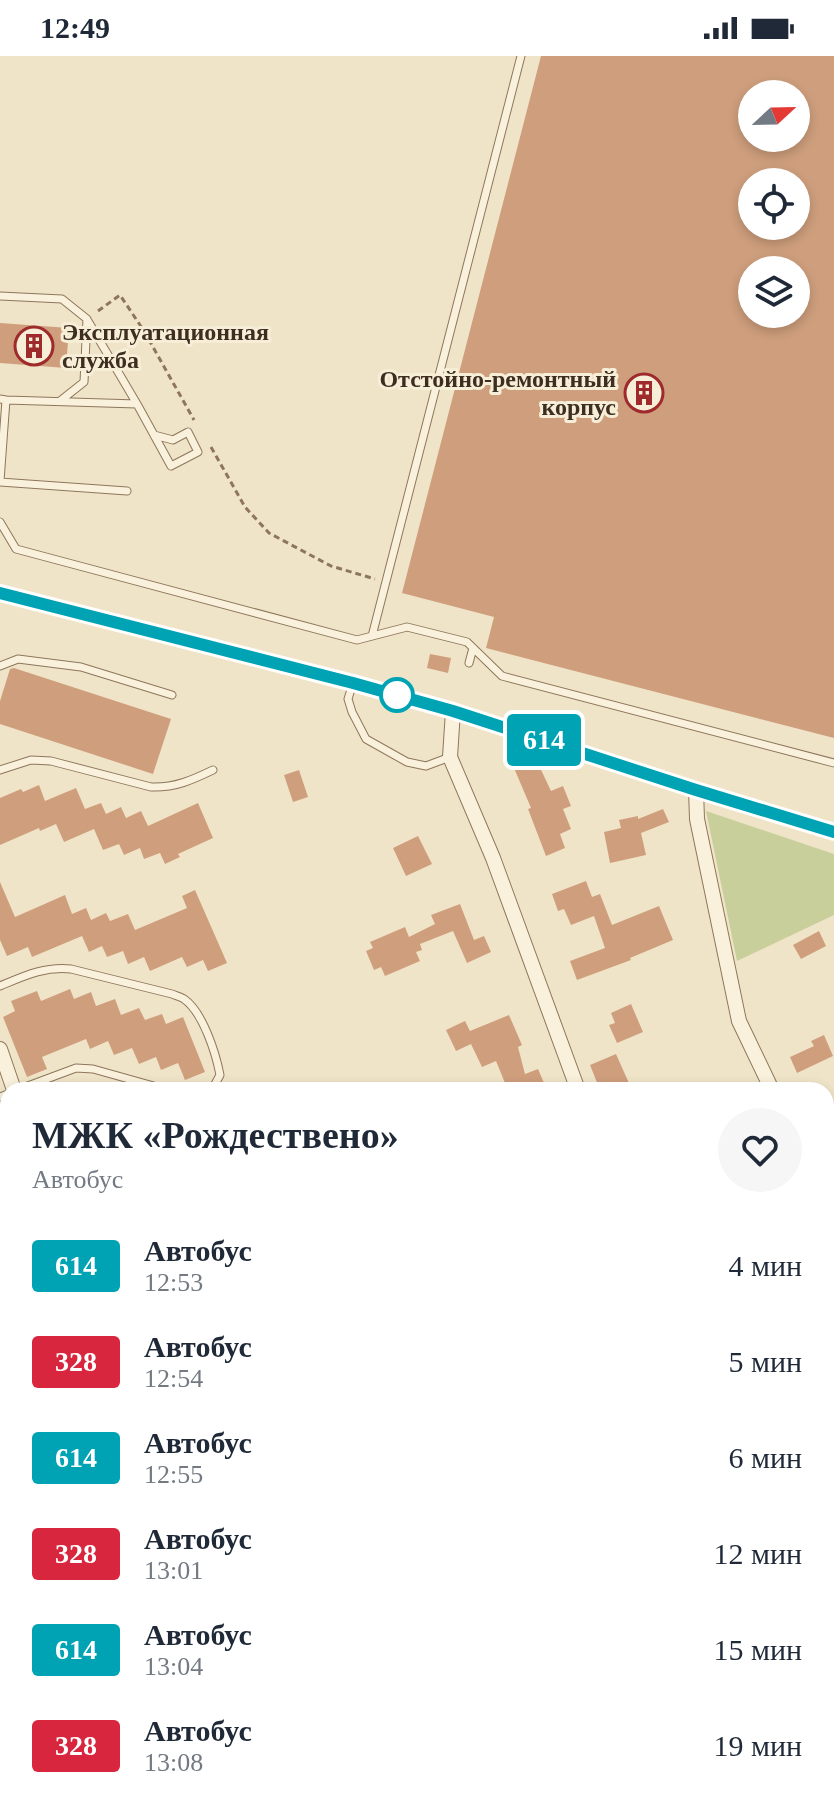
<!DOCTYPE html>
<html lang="ru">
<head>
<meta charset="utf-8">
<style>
	:root { --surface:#fff; --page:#f6f6f7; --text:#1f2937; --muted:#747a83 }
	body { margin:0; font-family:"Times New Roman",serif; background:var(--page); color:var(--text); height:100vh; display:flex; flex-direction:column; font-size:30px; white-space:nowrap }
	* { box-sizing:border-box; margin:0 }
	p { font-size:26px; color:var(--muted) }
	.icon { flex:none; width:44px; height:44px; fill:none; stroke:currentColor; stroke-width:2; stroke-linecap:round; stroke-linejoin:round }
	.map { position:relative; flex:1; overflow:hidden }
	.drawer { position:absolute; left:0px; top:1026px; width:834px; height:728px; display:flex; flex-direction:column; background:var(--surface); border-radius:24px 24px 0 0; box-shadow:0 4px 12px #0003 }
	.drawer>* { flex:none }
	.badge { padding:0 16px; border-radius:6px; font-size:28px; line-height:52px }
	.needle { width:52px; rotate:68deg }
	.controls { position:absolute; left:738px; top:24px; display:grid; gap:16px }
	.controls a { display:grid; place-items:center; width:72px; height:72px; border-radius:50%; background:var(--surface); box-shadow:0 4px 12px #0003; font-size:40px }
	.map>.badge { position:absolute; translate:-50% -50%; box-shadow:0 0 0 4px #fff }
	.round { display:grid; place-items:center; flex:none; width:84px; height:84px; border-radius:42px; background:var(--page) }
	.head { display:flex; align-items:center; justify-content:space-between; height:136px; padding:0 32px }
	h1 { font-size:38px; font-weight:600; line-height:60px }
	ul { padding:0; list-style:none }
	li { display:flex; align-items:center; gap:24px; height:96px; padding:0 32px }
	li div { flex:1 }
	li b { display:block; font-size:30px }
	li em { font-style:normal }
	li .badge { min-width:88px; font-weight:700; text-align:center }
	.status { display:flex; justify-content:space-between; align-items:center; height:56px; padding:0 40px; background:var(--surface); direction:ltr }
	.status svg { height:22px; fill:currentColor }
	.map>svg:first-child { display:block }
	.green { fill:#c9cf9b }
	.cemetery { fill:#bfc49a }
	.building { fill:#cf9f7d; fill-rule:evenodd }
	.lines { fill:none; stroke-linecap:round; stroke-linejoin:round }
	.lane-casing { stroke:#8d765c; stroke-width:9 }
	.street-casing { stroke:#8d765c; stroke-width:16 }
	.path { stroke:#8d765c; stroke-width:3; stroke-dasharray:6 4; stroke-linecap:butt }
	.lane { stroke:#faf1dc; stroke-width:7 }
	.street { stroke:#faf1dc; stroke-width:14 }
	.line-casing { stroke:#fff; stroke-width:18 }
	.line { stroke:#00a3b4; stroke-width:12 }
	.stop-dot { fill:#fff; stroke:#00a3b4; stroke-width:4 }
	.labels { text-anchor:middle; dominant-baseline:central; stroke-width:6; stroke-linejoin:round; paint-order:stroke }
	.poi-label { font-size:24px; font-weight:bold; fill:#3d2e20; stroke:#f7eed8; text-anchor:start }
</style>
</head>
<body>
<div class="status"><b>12:49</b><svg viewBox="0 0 49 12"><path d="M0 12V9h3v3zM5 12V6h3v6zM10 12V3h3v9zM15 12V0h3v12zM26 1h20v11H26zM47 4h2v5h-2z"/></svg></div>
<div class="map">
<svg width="834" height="1754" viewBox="0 0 834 1754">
	<rect width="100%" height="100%" fill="#f0e4c8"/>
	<path class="green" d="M706,755l128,43v61l-97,46z
		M8,1448v50l-8,-26v-23z
		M834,1732v22h-66l24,-8h34v-12z"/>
	<path class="cemetery" d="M65,1746h273l2,8h-271z"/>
	<path class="building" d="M541,0h293v682l-348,-90 8,-31 -92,-24zM752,38h44v44h-44zM752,126h44v44h-44zM752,214h44v44h-44z
		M0,267l69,5 -3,40 -66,-5z
		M430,598l21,4 -3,15 -21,-5z
		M14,612l157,51 -18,55 -153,-50v-23l10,-32z
		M536,703l15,32 12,-5 8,20 -8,3 8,20 -11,5 5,14 -19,8 -18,-47 3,-1 -17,-40z
		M299,714l9,27 -15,5 -9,-27z
		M39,729l6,16 31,-13 9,21 16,-6 5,11 15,-7 5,11 15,-7 7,15 50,-23 15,35 -35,16 2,3 -15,7 -5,-11 -16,6 -4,-11 -16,7 -5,-11 -16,6 -9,-21 -30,13 -8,-18 -16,7 -1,-3 -39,17v-47l21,-9 2,3z
		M663,753l6,13 -28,11 5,22 -36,8 -6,-31 17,-4 -2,-8 19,-4v3z
		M418,780l14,28 -26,12 -13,-28z
		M586,825l6,16 8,-3 12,31 47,-19 14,34 -43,18 1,2 -54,20 -7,-19 35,-13 -11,-32 -23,9 -7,-16 -6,2 -6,-17z
		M0,826l15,35 50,-22 7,19 14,-6 5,12 15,-7 4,8 18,-7 7,16 52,-22 -5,-12 13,-6 32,73 -19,8 -5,-11 -16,7 -5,-10 -32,14 -6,-14 -16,7 -5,-13 -16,6 -5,-11 -13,6 -7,-16 -50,21 -4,-10 -21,9 -7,-16z
		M460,848l14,36 10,-4 7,16 -24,11 -14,-32 -33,13 2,6 -6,2 4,9 -35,15 -4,-9 -7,3 -8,-19 7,-3 -3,-6 35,-15 4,10 26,-13 -4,-9z
		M819,875l7,15 -25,13 -8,-14z
		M70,933l4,10 17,-7 5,14 19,-7 6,16 18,-7 6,12 17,-6 4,10 17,-7 22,55 -20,8 -7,-17 -17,7 -5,-13 -17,7 -7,-16 -18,7 -6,-14 -18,8 -4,-10 -44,18 5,12 -20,8 -24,-60 12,-6 -4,-10 26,-10 4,10z
		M631,948l12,28 -26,11 -8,-18 6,-2 -4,-10z
		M509,959l13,30 -4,2 7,27 13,-5 9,21h-59l17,-7 -9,-22 -14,6 -11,-23 -15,7 -10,-21 19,-9 5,10z
		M824,979l9,21 -36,17 -7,-16 24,-11 -3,-5z
		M616,998l16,36h-32l-10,-25z"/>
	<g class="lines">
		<g class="lane-casing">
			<path id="lane" d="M0,240l62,3 25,20 -3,63 -24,19
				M88,265l49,83
				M0,343l6,1 -6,81
				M6,344l131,4 34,62 27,-14 -10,-20 -15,8 -19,-5
				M0,426l127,9
				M0,466l16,27 341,91 50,-13 60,15 35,34 332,87
				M372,580l149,-580
				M469,607l4,-15
				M0,610l18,-7 63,8 91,28
				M353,627l-5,16 4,13 14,27 41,23 19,4 24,-9
				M0,714l31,-10 20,1 100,26c24,1 41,-7 62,-17
				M0,930c24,-10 45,-20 71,-17l101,25c2,1 11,4 12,5 19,13 32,55 36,76l-6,11 -10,4
				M17,1034l59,-22 17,1 75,21
				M0,1041l8,-3"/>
		</g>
		<g class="street-casing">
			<path id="street" d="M0,537l353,90 100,28 243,79 138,42
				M453,655l-3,46 43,101 85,232
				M696,734l1,29 42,202 33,69
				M0,993l14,41
				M826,1149l8,17
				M0,1443l8,-1
				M826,1679l8,13"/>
		</g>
		<path class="path" d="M98,255l22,-16 24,36 50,89
			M211,391l34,60 24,26 62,33 44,13
			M826,1348l8,-4
			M348,1746l3,8"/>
		<use href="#lane" class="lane"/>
		<use href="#street" class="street"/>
	</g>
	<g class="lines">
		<g class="line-casing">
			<path id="line" d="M0,537l353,90 100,28 243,79 138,42"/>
		</g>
		<use href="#line" class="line"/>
	</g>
	<defs>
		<g id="building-ring" transform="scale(2)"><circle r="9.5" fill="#f7eed8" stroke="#9e2a2b" stroke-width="1.5"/><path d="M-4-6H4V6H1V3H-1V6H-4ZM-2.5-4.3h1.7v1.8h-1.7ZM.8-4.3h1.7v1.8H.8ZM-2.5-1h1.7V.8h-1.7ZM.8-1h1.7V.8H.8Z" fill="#9e2a2b"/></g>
	</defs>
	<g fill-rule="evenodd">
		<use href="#building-ring" x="34" y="290"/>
		<use href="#building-ring" x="644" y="337"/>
	</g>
	<circle class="stop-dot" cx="397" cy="639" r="16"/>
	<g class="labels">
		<g class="poi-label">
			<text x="62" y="276">Эксплуатационная<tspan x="62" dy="28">служба</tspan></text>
			<text x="616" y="323" text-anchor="end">Отстойно-ремонтный<tspan x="616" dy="28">корпус</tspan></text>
		</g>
	</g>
</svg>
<div class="controls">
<a><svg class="needle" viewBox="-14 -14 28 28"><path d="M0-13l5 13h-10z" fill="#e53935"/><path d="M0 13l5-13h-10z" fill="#747a83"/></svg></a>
<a><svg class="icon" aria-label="locate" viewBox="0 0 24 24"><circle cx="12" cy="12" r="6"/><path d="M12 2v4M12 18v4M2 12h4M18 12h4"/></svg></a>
<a><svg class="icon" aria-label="layers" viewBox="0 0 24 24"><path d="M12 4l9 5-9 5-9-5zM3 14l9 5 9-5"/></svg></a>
</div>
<b class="badge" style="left:544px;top:684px;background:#00a3b4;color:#fff">614</b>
<section class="drawer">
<div class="head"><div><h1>МЖК «Рождествено»</h1><p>Автобус</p></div><a class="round"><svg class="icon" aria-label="heart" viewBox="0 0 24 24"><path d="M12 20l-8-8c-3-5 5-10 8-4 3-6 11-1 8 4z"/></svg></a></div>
<ul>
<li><span class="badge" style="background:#00a3b4;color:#fff">614</span><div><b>Автобус</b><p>12:53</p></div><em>4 мин</em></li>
<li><span class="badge" style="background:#d7263d;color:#fff">328</span><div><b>Автобус</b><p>12:54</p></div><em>5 мин</em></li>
<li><span class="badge" style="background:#00a3b4;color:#fff">614</span><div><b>Автобус</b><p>12:55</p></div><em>6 мин</em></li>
<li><span class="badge" style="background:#d7263d;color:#fff">328</span><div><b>Автобус</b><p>13:01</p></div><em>12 мин</em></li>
<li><span class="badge" style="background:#00a3b4;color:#fff">614</span><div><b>Автобус</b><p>13:04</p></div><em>15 мин</em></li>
<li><span class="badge" style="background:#d7263d;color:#fff">328</span><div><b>Автобус</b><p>13:08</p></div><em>19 мин</em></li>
</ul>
</section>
</div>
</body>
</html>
